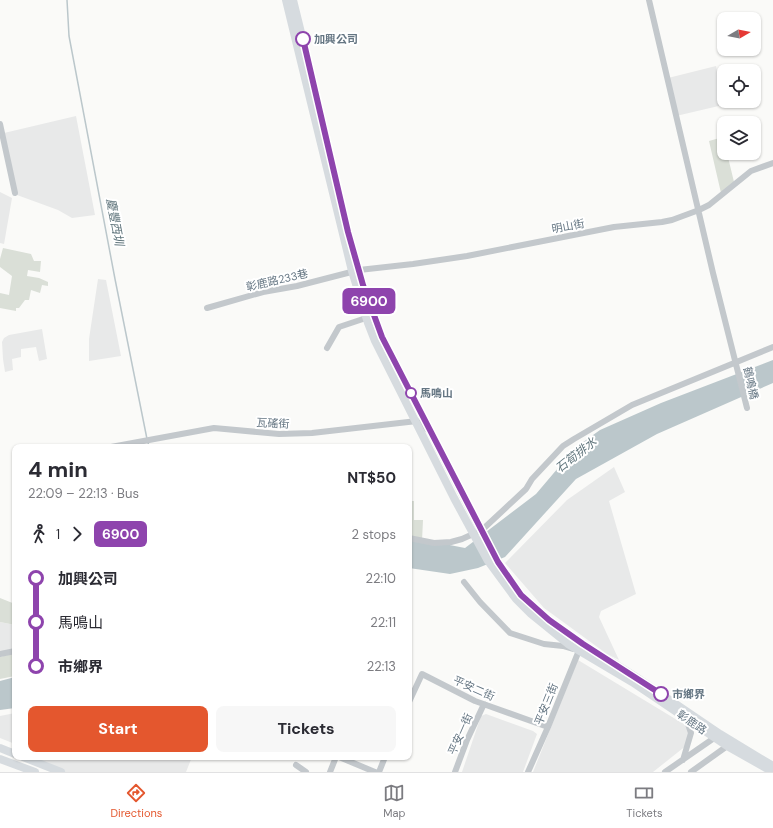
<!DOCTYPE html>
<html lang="en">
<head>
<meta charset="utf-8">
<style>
	:root { --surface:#fff; --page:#f7f7f7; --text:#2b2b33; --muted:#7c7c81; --line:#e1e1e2; --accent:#e4572e }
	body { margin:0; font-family:"DM Sans","Noto Sans TC",sans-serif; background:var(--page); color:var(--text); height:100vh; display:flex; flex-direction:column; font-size:15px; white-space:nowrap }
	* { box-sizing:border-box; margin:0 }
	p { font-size:13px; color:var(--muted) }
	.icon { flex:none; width:22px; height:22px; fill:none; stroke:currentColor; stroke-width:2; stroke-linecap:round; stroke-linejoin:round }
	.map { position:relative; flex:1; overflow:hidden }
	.sheet { position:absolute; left:12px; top:444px; width:400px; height:316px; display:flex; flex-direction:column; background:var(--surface); border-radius:8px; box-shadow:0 1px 3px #0004 }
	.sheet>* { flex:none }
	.badge { padding:0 8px; border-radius:6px; font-size:14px; line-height:26px }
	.needle { width:26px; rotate:80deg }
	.fabs { position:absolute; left:717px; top:12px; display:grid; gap:8px }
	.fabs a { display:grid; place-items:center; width:44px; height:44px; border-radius:8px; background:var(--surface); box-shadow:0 1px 3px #0004; font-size:20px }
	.map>.badge { position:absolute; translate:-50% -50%; box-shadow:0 0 0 2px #fff }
	.legs { display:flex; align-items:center; gap:6px; height:44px; padding:0 16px; font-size:13px }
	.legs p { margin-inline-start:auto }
	.overview { display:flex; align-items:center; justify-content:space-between; height:68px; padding:0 16px }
	h1 { font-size:22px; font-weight:700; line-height:30px }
	.primary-button { display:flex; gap:8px; margin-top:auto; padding:8px 16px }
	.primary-button a { flex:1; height:46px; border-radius:8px; background:var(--accent); color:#fff; font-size:16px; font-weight:700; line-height:46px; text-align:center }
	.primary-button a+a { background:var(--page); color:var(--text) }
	ul { padding:0 16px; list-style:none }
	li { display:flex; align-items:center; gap:14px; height:44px; font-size:15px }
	li i { display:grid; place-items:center; width:6px; height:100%; margin:0 5px; background:currentColor }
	li i::after { content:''; width:10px; height:10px; margin:-5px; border:3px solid; border-radius:50%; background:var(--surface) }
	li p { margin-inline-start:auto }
	li:first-child i { background:linear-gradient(#0000 50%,currentColor 0) }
	li:last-child i { background:linear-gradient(currentColor 50%,#0000 0) }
	.tab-bar { display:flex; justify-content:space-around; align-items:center; height:56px; border-top:1px solid var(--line); background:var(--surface); font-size:11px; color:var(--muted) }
	.tab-bar a { display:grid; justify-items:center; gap:2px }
	.tab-bar .active { color:var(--accent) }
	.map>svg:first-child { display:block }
	.built { fill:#e8e9e9 }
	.green { fill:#dadfd7 }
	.water { fill:#bbc7cb }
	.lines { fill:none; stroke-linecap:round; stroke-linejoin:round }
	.stream { stroke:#bbc7cb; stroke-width:1.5 }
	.minor { stroke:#c3c8cc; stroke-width:6 }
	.major { stroke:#d6dbdf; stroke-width:8 }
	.line-1-casing { stroke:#fff; stroke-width:9 }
	.line-1 { stroke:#8e44ad; stroke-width:6 }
	.stop-1-dot { fill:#fff; stroke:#8e44ad; stroke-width:2 }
	.labels { text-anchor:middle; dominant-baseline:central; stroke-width:4; stroke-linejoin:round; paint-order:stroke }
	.stop-label { font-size:11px; font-weight:bold; fill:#657683; stroke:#fff; text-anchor:start }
	.street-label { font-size:11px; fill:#657683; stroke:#fff }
	.water-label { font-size:12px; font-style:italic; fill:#60757c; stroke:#fff }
</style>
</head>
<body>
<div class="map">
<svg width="773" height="772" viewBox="0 0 773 772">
	<rect width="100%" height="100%" fill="#fafaf8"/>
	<path class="built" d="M716,66l3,16 5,-1v20h16l-64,15 -8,-38z
		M76,116l19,99 -23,3 -14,-8 -41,-15 -13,-62z
		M0,192l12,6 -8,46 -4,-1z
		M98,279l8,1 15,76 -32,5v-22z
		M42,329l5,30 -8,2 -3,-14 -15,2v8l-9,2 1,11 -8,2 -2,-13 -1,-17 2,-4 5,-3z
		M614,467l11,25 -16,9 27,93 -35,17 -2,6 20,43 -12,-6 -63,-46 -39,-45 62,-63z
		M0,622l15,3v26l-15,3z
		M578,660l109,66 2,4 -2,15 -34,27h-120z
		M15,713v31l-15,-6v-22z
		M486,714l47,17 4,3 -14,38h-61l19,-56z
		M30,757h162l-6,15h-121z"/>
	<path class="green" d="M723,137l1,16h3l7,29 -13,11 -12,-52z
		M3,248l28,6 3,7h7l-1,11 -12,-2 -1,6 12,2 9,4v4l-6,-1 -2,8 -9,-3 -2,10h-4l-6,8h-3v3l-16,-3v-15l9,2 3,-19 -12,-9v-8z
		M409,501h5v19h9l-1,21 -13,-2z
		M0,598l15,6v21l-15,-3z
		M15,653v23l-15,3v-22z"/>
	<path class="water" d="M773,360v23l-116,51 -81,45 -71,78 -27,11 -28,6 -41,-6v-31l56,11 71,-54 39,-46 25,-18 61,-27z
		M15,677v31l-15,2v-29z"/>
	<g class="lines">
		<path class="stream" d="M67,0l2,36 46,243 32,160
			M148,442l1,5"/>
		<path class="minor" d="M649,0l64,273 34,135
			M0,124l15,69
			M207,308l56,-16 34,-6 62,-16 54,-6 54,-8 147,-29 48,-5 10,-2 27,-10 10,-5 42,-34 22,-8
			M327,348l12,-21 27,-9
			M111,447l103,-19 65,6 33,-1 105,-12 12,10
			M409,538l25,5 17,-1 11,-3 20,-9 44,-41 6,-10 31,-33 11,-7 58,-34 141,-58
			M464,582l16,20 30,31 34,11 19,2 10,3
			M0,654l15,-3
			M409,702l13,-28 53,27 73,26
			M339,757l36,15
			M683,760l8,-27 -5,-15
			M296,765l10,7
			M330,772l6,-15
			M379,772l6,-15
			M455,772l12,-32 17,-36
			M528,772l20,-45 32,-79
			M665,772l52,-36
			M691,772l39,-28"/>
		<path class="major" d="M286,0l66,271 16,52 7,18 79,157 34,63 28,38 15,15 37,30 64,38 95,64 46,26
			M293,0l15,61
			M347,228l16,57 19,52 115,225 24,33 28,25 34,24 56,35 81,55 53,32
			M0,748l15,6
			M23,757l38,15
			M0,759l35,13"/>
	</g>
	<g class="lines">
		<g class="line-1-casing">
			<path id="line-1" d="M303,39l45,193 15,53 19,52 116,225 23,33 28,25 34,24 78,50"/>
		</g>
		<use href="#line-1" class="line-1"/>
	</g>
	<g class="stop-1-dot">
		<circle cx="303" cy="39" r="7"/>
		<circle cx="411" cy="393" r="5"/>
		<circle cx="661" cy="694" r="7"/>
	</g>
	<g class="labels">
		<g class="stop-label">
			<text x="314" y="39">加興公司</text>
			<text x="420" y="393">馬鳴山</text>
			<text x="672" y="694">市鄉界</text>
		</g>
		<g class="street-label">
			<text transform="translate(568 226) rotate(-11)">明山街</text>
			<text transform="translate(277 280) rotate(-13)">彰鹿路233巷</text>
			<text transform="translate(751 383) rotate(77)">鶴鳴橋</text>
			<text transform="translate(273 423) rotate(3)">瓦磘街</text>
			<text transform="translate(474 688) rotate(24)">平安二街</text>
			<text transform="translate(546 704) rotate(-68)">平安三街</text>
			<text transform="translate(692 722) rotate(34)">彰鹿路</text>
			<text transform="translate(460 734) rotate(-66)">平安一街</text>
		</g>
		<g class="water-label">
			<text transform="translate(115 222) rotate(79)">慶豐西圳</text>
			<text transform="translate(576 455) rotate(-38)">石筍排水</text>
		</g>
	</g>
</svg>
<div class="fabs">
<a><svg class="needle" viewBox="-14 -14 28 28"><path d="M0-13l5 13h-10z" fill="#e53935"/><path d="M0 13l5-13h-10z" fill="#7c7c81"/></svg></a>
<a><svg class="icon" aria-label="locate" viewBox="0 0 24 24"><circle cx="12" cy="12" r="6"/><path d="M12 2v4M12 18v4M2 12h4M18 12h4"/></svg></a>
<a><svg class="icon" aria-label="layers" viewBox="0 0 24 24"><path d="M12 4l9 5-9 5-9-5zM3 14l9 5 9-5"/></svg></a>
</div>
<b class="badge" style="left:369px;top:301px;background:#8e44ad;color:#fff">6900</b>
<section class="sheet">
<div class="overview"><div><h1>4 min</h1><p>22:09 – 22:13 · Bus</p></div><b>NT$50</b></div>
<div class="legs"><svg class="icon" aria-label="walk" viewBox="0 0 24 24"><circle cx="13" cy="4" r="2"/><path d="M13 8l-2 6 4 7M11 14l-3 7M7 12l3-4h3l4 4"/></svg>1<svg class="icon" aria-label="forward" viewBox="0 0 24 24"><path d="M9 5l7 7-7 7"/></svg><b class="badge" style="background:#8e44ad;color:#fff">6900</b><p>2 stops</p></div>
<ul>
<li><i style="color:#8e44ad"></i><b>加興公司</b><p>22:10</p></li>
<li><i style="color:#8e44ad"></i><span>馬鳴山</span><p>22:11</p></li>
<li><i style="color:#8e44ad"></i><b>市鄉界</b><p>22:13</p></li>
</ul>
<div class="primary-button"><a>Start</a><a>Tickets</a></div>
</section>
</div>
<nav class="tab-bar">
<a class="active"><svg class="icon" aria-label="directions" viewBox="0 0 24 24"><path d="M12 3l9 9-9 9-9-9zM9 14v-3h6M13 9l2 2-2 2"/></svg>Directions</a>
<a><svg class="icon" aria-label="map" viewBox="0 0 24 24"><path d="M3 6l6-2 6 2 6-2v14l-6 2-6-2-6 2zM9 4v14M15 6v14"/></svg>Map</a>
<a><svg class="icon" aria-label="tickets" viewBox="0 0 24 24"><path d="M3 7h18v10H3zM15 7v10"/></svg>Tickets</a>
</nav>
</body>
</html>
